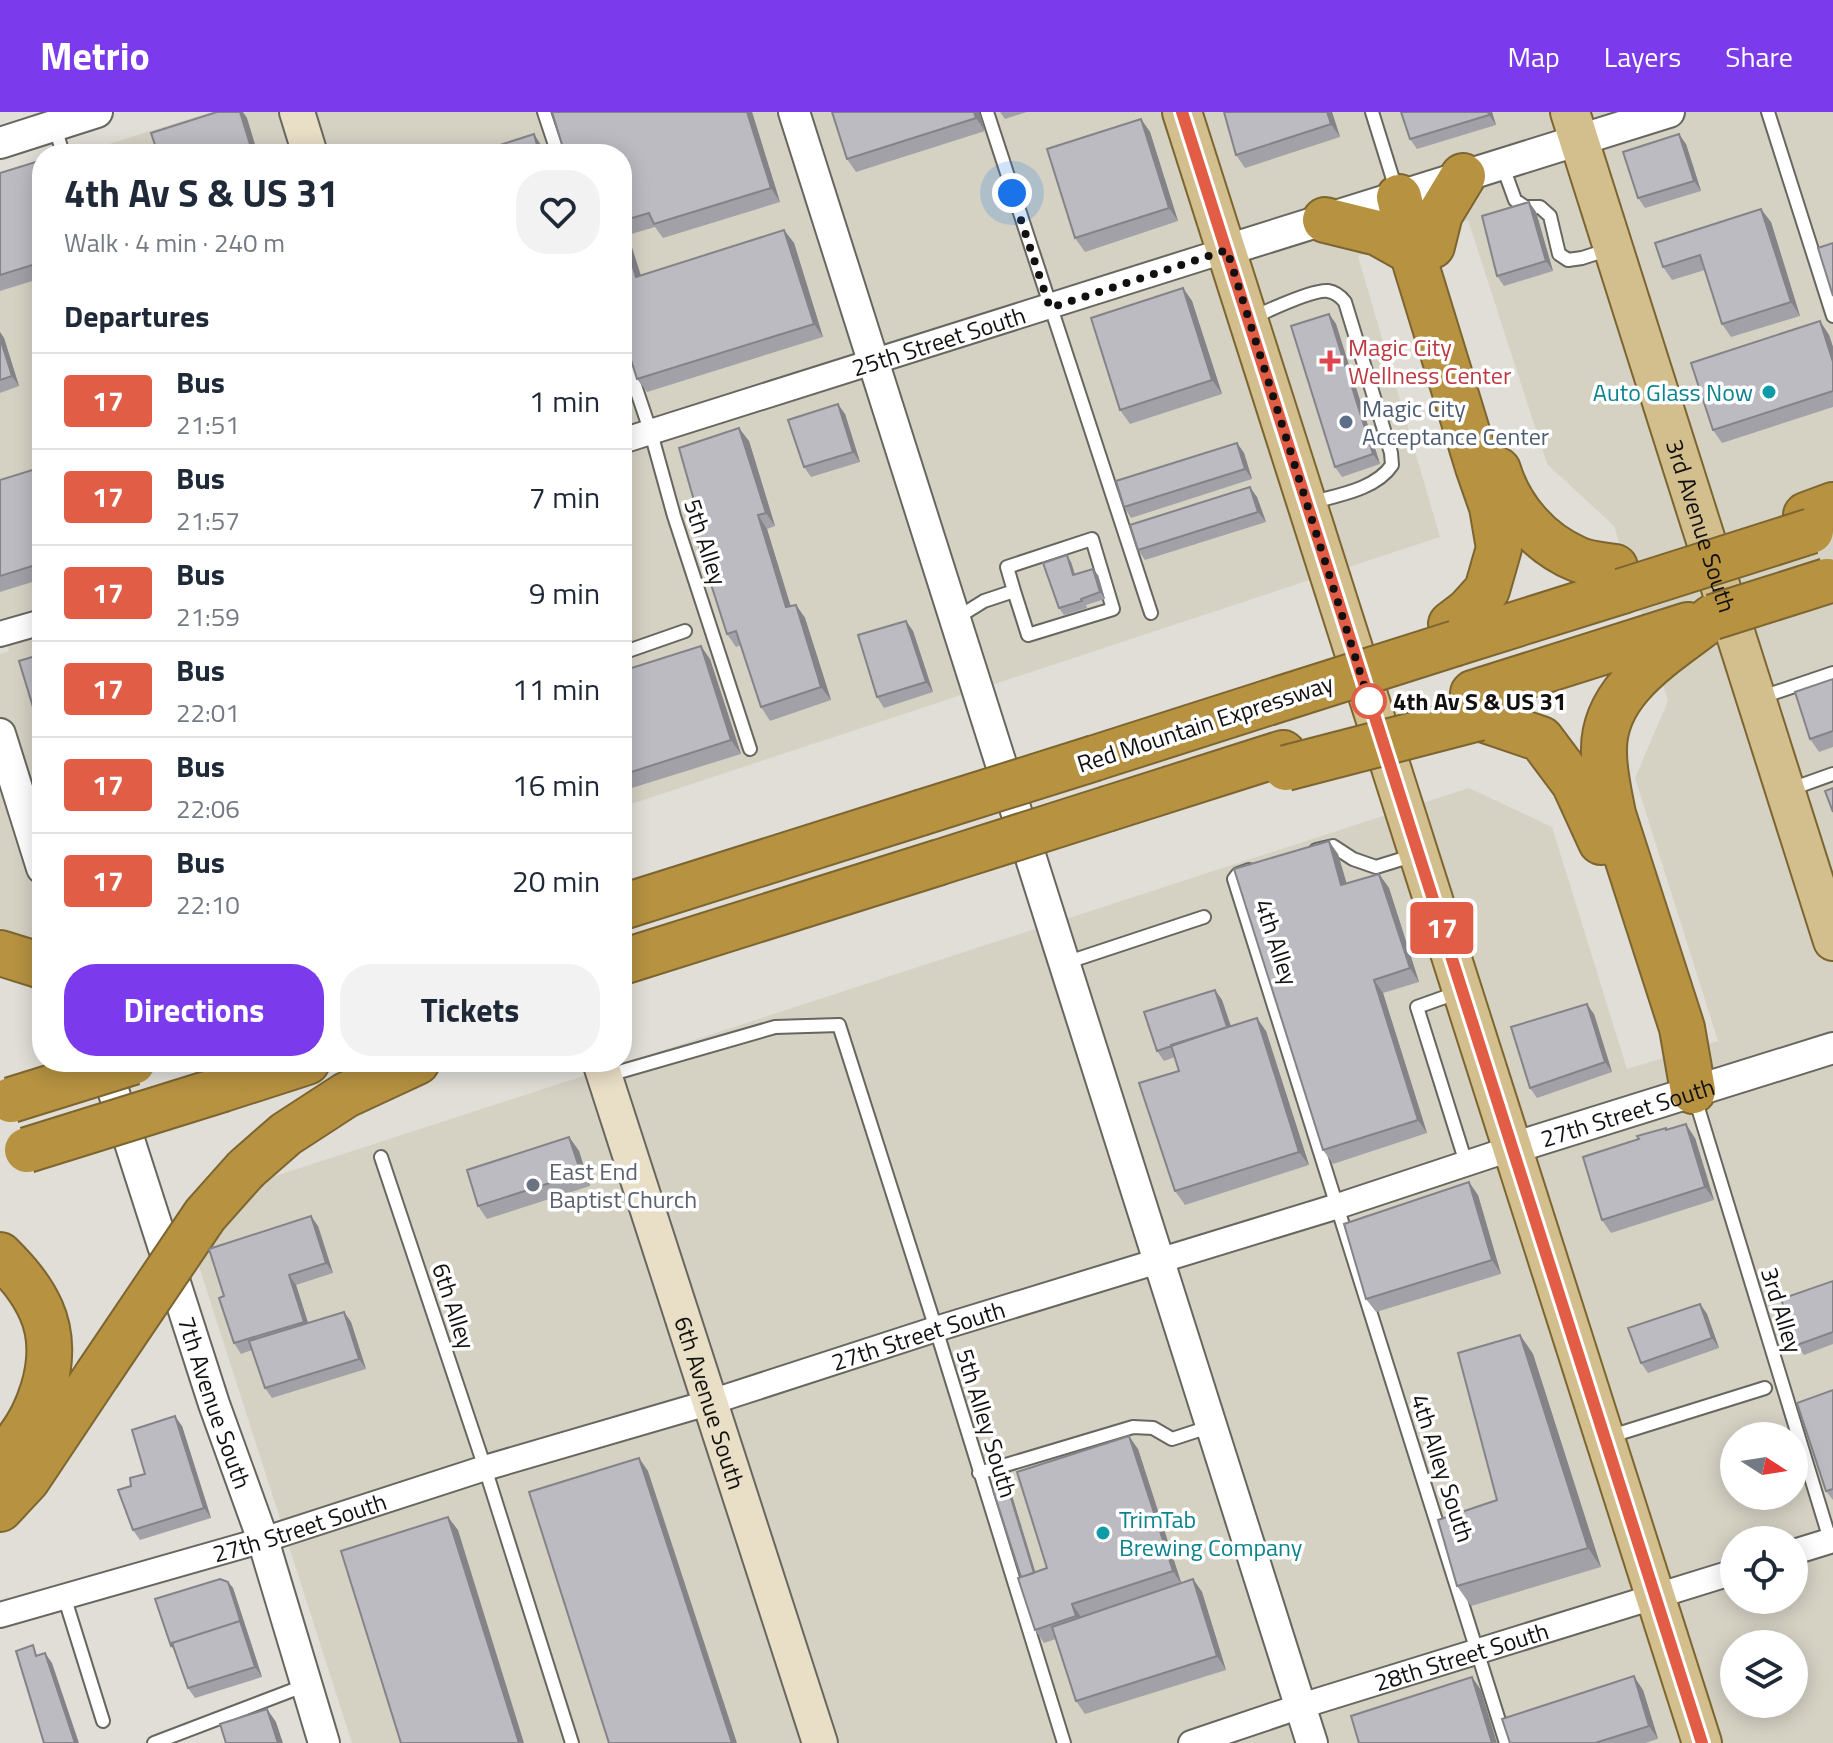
<!DOCTYPE html>
<html lang="en">
<head>
<meta charset="utf-8">
<style>
	:root { --surface:#fff; --page:#f2f2f3; --text:#1f2937; --muted:#747a83; --line:#e0e1e3; --accent:#7c3aed }
	body { margin:0; font-family:"Titillium Web",sans-serif; background:var(--page); color:var(--text); height:100vh; display:flex; flex-direction:column; font-size:30px; white-space:nowrap }
	* { box-sizing:border-box; margin:0 }
	p { font-size:26px; color:var(--muted) }
	.icon { flex:none; width:44px; height:44px; fill:none; stroke:currentColor; stroke-width:2; stroke-linecap:round; stroke-linejoin:round }
	.map { position:relative; flex:1; overflow:hidden }
	.details { position:absolute; left:32px; top:32px; width:600px; height:928px; display:flex; flex-direction:column; background:var(--surface); border-radius:32px; box-shadow:0 4px 20px #0003 }
	.details>* { flex:none }
	.badge { padding:0 16px; border-radius:6px; font-size:28px; line-height:52px }
	.needle { width:52px; rotate:102deg }
	.fabs { position:absolute; left:1720px; top:1310px; display:grid; gap:16px }
	.fabs a { display:grid; place-items:center; width:88px; height:88px; border-radius:50%; background:var(--surface); box-shadow:0 4px 20px #0003; font-size:40px }
	.you { position:absolute; width:40px; height:40px; margin:-20px; border:6px solid #fff; border-radius:50%; background:#1a73e8; box-shadow:0 0 0 12px #1a73e833 }
	.map>.badge { position:absolute; translate:-50% -50%; box-shadow:0 0 0 4px #fff }
	h2 { padding:0 32px; font-size:30px; line-height:72px }
	.round { display:grid; place-items:center; flex:none; width:84px; height:84px; border-radius:32px; background:var(--page) }
	.head { display:flex; align-items:center; justify-content:space-between; height:136px; padding:0 32px }
	h1 { font-size:38px; font-weight:700; line-height:60px }
	.button { display:flex; gap:16px; margin-top:auto; padding:16px 32px }
	.button a { flex:1; height:92px; border-radius:32px; background:var(--accent); color:#fff; font-size:32px; font-weight:700; line-height:92px; text-align:center }
	.button a+a { background:var(--page); color:var(--text) }
	ul { padding:0; list-style:none }
	li { display:flex; align-items:center; gap:24px; height:96px; padding:0 32px; border-top:2px solid var(--line) }
	li div { flex:1 }
	li b { display:block; font-size:30px }
	li em { font-style:normal }
	li .badge { min-width:88px; font-weight:700; text-align:center }
	header { display:flex; align-items:center; gap:48px; box-sizing:border-box; height:112px; padding:0 40px; background:var(--accent); color:#fff }
	header strong { font-size:38px }
	nav { display:flex; gap:44px; margin-inline-start:auto; font-size:28px }
	.map>svg:first-child { display:block }
	.built { fill:#d5d2c4; fill-rule:evenodd }
	.lines { fill:none; stroke-linecap:round; stroke-linejoin:round }
	.service-casing { stroke:#67665f; stroke-width:16 }
	.minor-casing { stroke:#67665f; stroke-width:28 }
	.tertiary-casing { stroke:#67665f; stroke-width:34 }
	.secondary-casing { stroke:#67665f; stroke-width:38 }
	.primary-casing { stroke:#7d6530; stroke-width:42 }
	.motorway-casing { stroke:#7d6530; stroke-width:48 }
	.service { stroke:#fff; stroke-width:12 }
	.minor { stroke:#fff; stroke-width:24 }
	.tertiary { stroke:#fff; stroke-width:30 }
	.secondary { stroke:#e9dec6; stroke-width:34 }
	.primary { stroke:#d3be8d; stroke-width:38 }
	.motorway { stroke:#b69241; stroke-width:44 }
	.motorway-bridge-casing { stroke:#7d6530; stroke-width:48; stroke-linecap:butt }
	.motorway-bridge { stroke:#b69241; stroke-width:44 }
	.wall { fill:#a2a1a7 }
	.shaded-wall { fill:#848388 }
	.building { fill:#bcbbc2; stroke:#848388; stroke-width:2 }
	.line-casing { stroke:#fff; stroke-width:18 }
	.line { stroke:#e15d46; stroke-width:12 }
	.walk { stroke:#12110f; stroke-width:8; stroke-dasharray:0 14.4 }
	.health-dot { fill:#e0444e; stroke:#fff; stroke-width:3 }
	.culture-dot { fill:#0f9aa8; stroke:#fff; stroke-width:3 }
	.service-dot { fill:#5c6f8a; stroke:#fff; stroke-width:3 }
	.stop-dot { fill:#fff; stroke:#e15d46; stroke-width:4 }
	.worship-dot { fill:#6b7280; stroke:#fff; stroke-width:3 }
	.labels { text-anchor:middle; dominant-baseline:central; stroke-width:7; stroke-linejoin:round; paint-order:stroke }
	.street-label { font-size:24px; fill:#12110f; stroke:#fff }
	.health-label { font-size:24px; fill:#be3a42; stroke:#fff; text-anchor:start }
	.culture-label { font-size:24px; fill:#0d838f; stroke:#fff; text-anchor:end }
	.service-label { font-size:24px; fill:#4e5e75; stroke:#fff; text-anchor:start }
	.stop-label { font-size:24px; font-weight:bold; fill:#12110f; stroke:#fff; text-anchor:start }
	.worship-label { font-size:24px; fill:#5b616d; stroke:#fff; text-anchor:start }
</style>
</head>
<body>
<header>
<strong>Metrio</strong>
<nav><a>Map</a><a>Layers</a><a>Share</a></nav>
</header>
<div class="map">
<svg width="1833" height="1631" viewBox="0 0 1833 1631">
	<rect width="100%" height="100%" fill="#e0ded7"/>
	<path class="built" d="M211,0h1622v1631h-1481l-155,-483 60,-78 1212,-394 83,39 75,242 91,-28 -83,-263 33,-77 -54,-175 -67,-62 -79,-244 -110,36 82,281 -818,270v-653h-545zM1734,1324h60v60h-60zM1734,1428h60v60h-60zM1734,1532h60v60h-60z
		M42,53v779l-42,-16v-274l9,-3 -9,-30v-443z"/>
	<g class="lines">
		<g class="service-casing">
			<path id="service" d="M544,0l14,42
				M987,0l164,501
				M1372,0l24,77
				M1768,0l65,204
				M55,15l8,27
				M1502,52l13,36 10,7h15l10,9 9,38 9,6 14,-2 28,-9
				M1252,206c15,-7 61,-29 76,-27 7,1 13,6 17,11l46,151 1,12c-16,24 -53,30 -79,37
				M622,235l29,86 23,83 76,233
				M955,507l29,-18 30,-10 -7,-24 85,-28 21,70 -85,26 -14,-44
				M622,541l63,-22
				M1759,586l74,-25
				M1791,677l42,-15
				M1316,738l17,-4 20,13 23,8 39,-12
				M1249,758l-11,4 -4,5 272,864
				M1065,851l139,-46
				M1459,880l-42,15 49,156
				M605,964l170,-49 64,-2 97,304 128,414
				M1695,986l136,445
				M381,1045l104,311 87,275
				M1608,1325l157,-49
				M979,1361l154,-46 20,1 19,11 40,-13
				M64,1484l39,125
				M154,1631l152,-58"/>
		</g>
		<g class="minor-casing">
			<g id="minor">
				<path id="s1" d="M622,329l605,-191"/>
				<path d="M0,522l42,-12"/>
				<path d="M1794,1440l39,-12"/>
				<path id="s2" d="M0,1503l263,-75 222,-72 226,-66 225,-73 402,-123 175,-58"/>
				<path id="s3" d="M1191,1631l110,-37 433,-134"/>
			</g>
		</g>
		<g class="tertiary-casing">
			<g id="tertiary">
				<path d="M794,0l518,1631"/>
				<path d="M0,31l97,-31"/>
				<path d="M1227,138l442,-138"/>
				<path d="M0,622l42,134"/>
				<path id="s4" d="M104,950l110,342 49,136 61,203"/>
				<path id="s5" d="M1513,1036l320,-100"/>
			</g>
		</g>
		<g class="secondary-casing">
			<g id="secondary">
				<path d="M297,0l13,42"/>
				<path id="s6" d="M600,950l220,681"/>
			</g>
		</g>
		<g class="primary-casing">
			<g id="primary">
				<path d="M1182,0l520,1631"/>
				<path id="s7" d="M1570,0l263,829"/>
			</g>
		</g>
		<g class="motorway-casing">
			<path id="motorway" d="M1399,85l13,55 66,215 14,40 7,41 -12,42 -19,21 -17,13
				M1325,108l53,13 34,19
				M1432,134l8,-32 23,-38
				M1498,358c12,39 41,73 79,89 11,5 26,6 38,8
				M1806,403l27,-10
				M1456,531l166,-52
				M1473,581l215,-68
				M1479,606l62,21 33,44 27,59
				M1095,646l172,-55
				M1110,696l173,-55
				M622,795l298,-94
				M0,841l42,13
				M622,850l315,-99
				M223,977l84,-27
				M1693,979l-11,-63 -69,-214c-4,-21 -9,-41 -9,-62 -2,-64 65,-100 109,-135
				M246,1057l40,-35 60,-39 71,-33
				M0,1143c17,17 31,33 41,55 22,49 -3,115 -41,149
				M0,1397l27,-29 70,-105"/>
		</g>
		<use href="#service" class="service"/>
		<use href="#minor" class="minor"/>
		<use href="#tertiary" class="tertiary"/>
		<use href="#secondary" class="secondary"/>
		<use href="#primary" class="primary"/>
		<use href="#motorway" class="motorway"/>
		<g class="motorway-bridge-casing">
			<path id="motorway-bridge" d="M1622,479l189,-60
				M1713,505l114,-36
				M1267,591l189,-60
				M1286,656l193,-50
				M920,701l175,-55
				M937,751l173,-55
				M11,988l122,-38
				M27,1038l196,-61
				M97,1263l108,-160 41,-46"/>
		</g>
		<use href="#motorway-bridge" class="motorway-bridge"/>
	</g>
	<path class="wall" d="M552,0h200l28,90 -117,36 -8,-11 -27,8 13,40 143,-45 10,13 29,94 -176,55 -10,-13 -15,-48v-177z
		M832,0h147l6,19 -129,41 -9,-13z
		M1000,0h27l-22,7z
		M1332,0l8,25 -95,31 -9,-13z
		M1492,0l4,13 -79,24 -7,-10z
		M1141,7l9,13 28,89 -93,31 -10,-14z
		M1686,32l15,47 -56,17 -7,-10z
		M42,48v118l-42,13v-118z
		M1529,90l7,10 17,59 -49,15 -7,-10z
		M1771,110l29,94 -69,21 -9,-13 -17,-54 -33,10 -9,-13z
		M1183,176l9,13 30,93 -92,30 -10,-14z
		M1329,202l7,10 44,140 -38,13 -7,-10z
		M1820,209l9,14 4,12v60l-111,36 -9,-13z
		M0,220l4,6 15,48 -19,7z
		M622,269l6,19 -6,2z
		M845,302l15,48 -49,15 -7,-10z
		M749,329l26,85 -8,3 23,77 6,-1 9,13 26,82 -61,21 -9,-14 -20,-62 -5,2 -9,-13z
		M1237,331l7,10 8,26 -121,39 -7,-11z
		M42,355v112l-42,13v-112z
		M1257,385l9,25 -121,38 -7,-10z
		M1071,450l4,12 23,1 7,24 -19,6 1,3 -23,7 -5,-7z
		M906,509l7,10 20,61 -49,16 -7,-11z
		M42,542v62l-2,1 -7,-10z
		M710,547l31,95 -119,37v-120z
		M1833,567v68l-14,5 -9,-13z
		M1338,742l8,30 33,-10 10,14 30,94 -36,11 44,140 -94,31 -10,-14z
		M1215,878l7,10 9,26 35,5 43,134 -124,40 -10,-14 4,-120 -4,-14 -11,4 -7,-10z
		M1594,902l18,58 -75,26 -7,-10z
		M1666,1016l1,2 28,8 19,62 -103,33 -9,-13 37,-81z
		M569,1025l10,14 11,35 -103,33 -9,-13z
		M1478,1083l23,79 -125,38 -10,-13z
		M318,1114l15,47 -37,12 12,38 36,-11 7,10 15,47 -94,29 -7,-10 -13,-38 -11,4 -7,-11z
		M1833,1169v63l-29,11 -7,-10z
		M1700,1192l7,10 12,34 -71,25 -7,-10z
		M1520,1223l13,19 68,213 -130,39 -14,-20 40,-86z
		M1833,1278v110l-7,-9z
		M182,1314l29,92 -71,22 -7,-10 -2,-44 14,-12z
		M1138,1337l43,134 12,-4 9,13 24,78 -141,44 -9,-13 -20,-62 -12,4 -9,-13 -14,-53 -14,-92 3,4 25,83 12,-4z
		M228,1470l5,6 29,89 -67,21 -7,-10 -12,-36 -5,-6z
		M1643,1578l15,49 -13,4h-135z"/>
	<path class="shaded-wall" d="M240,0h3l4,6 11,36h-5z
		M747,0h5l28,90 -9,-14z
		M974,0h5l6,19 -9,-13z
		M1327,0h5l8,25 -9,-13z
		M1488,0h4l4,13 -7,-10z
		M1141,7l9,13 28,89 -9,-13z
		M534,22l9,14 2,6h-5z
		M1679,22l7,10 15,47 -7,-10z
		M1529,90l7,10 17,59 -7,-10z
		M1761,97l10,13 29,94 -9,-14z
		M622,114l6,9 17,55 -9,-13 -14,-46z
		M784,118l10,13 29,94 -9,-13z
		M1183,176l9,13 30,93 -10,-14z
		M1329,202l7,10 44,140 -7,-10z
		M1820,209l9,14 4,12v15z
		M0,220l4,6 15,48 -7,-10 -12,-38z
		M622,269l6,19 -6,-9z
		M838,292l7,10 15,48 -7,-10z
		M739,316l10,13 26,85 -9,-13z
		M1237,331l7,10 8,26 -7,-10z
		M1250,375l7,10 9,25 -8,-10z
		M758,403l9,14 28,91 -9,-13z
		M1067,443l4,7 6,20 -4,-7z
		M1093,457l5,6 7,24 -5,-7z
		M796,493l9,13 26,82 -10,-13z
		M906,509l7,10 20,61 -7,-10z
		M701,534l9,13 31,95 -10,-14z
		M1329,729l9,13 13,44 -10,-13z
		M1379,762l10,14 30,94 -9,-14z
		M1374,868l9,13 44,140 -9,-13z
		M1215,878l7,10 13,39 -7,-10z
		M1587,892l7,10 18,58 -7,-10z
		M1257,906l9,13 43,134 -10,-13z
		M1686,1012l9,14 19,62 -9,-13z
		M569,1025l10,14 11,35 -9,-13z
		M1469,1070l9,13 23,79 -9,-14z
		M311,1104l7,10 15,47 -7,-10z
		M289,1163l7,10 15,47 -7,-10z
		M1700,1192l7,10 12,34 -7,-10z
		M344,1200l7,10 15,47 -7,-10z
		M1520,1223l13,19 68,213 -13,-19z
		M175,1304l7,10 29,92 -7,-10z
		M1129,1324l9,13 44,136 -9,-14z
		M639,1346l9,13 89,272h-5z
		M1007,1373l3,4 29,95 -2,-3z
		M448,1405l10,13 66,213h-5z
		M1193,1467l9,13 24,78 -9,-14z
		M228,1470l5,6 29,89 -7,-10z
		M1072,1492l9,13 5,12 -10,-13z
		M45,1541l7,10 27,80h-4z
		M1634,1564l9,14 15,49 -9,-13z
		M1472,1565l9,13 16,53h-5z
		M267,1597l9,13 7,21h-5z"/>
	<path class="building" d="M217,0h23l13,42h-95l-7,-21z
		M552,0h195l24,76 -117,36 -5,-11 -27,8v-67h-57z
		M832,0h142l2,6 -129,41z
		M1224,0h103l4,12 -95,31z
		M1401,0h87l1,3 -79,24z
		M1141,7l28,89 -94,30 -28,-89z
		M534,22l5,19 6,-1v2h-73z
		M1679,22l15,47 -56,17 -15,-46z
		M42,48v102l-42,13v-102z
		M1529,90l17,59 -49,15 -15,-60z
		M1761,97l30,93 -69,22 -22,-69 -37,12 -8,-24z
		M784,118l30,94 -177,55 -15,-48v-100l14,46z
		M1833,131v53l-15,-48z
		M1183,176l29,92 -92,30 -29,-92z
		M1329,202l44,140 -38,13 -44,-141z
		M1820,209l13,41v29l-120,39 -22,-67z
		M0,226l12,38 -12,4z
		M838,292l15,48 -49,15 -16,-47z
		M739,316l27,85 -8,2 28,92 10,-2 25,82 -60,20 -25,-76 -9,3 -34,-106 8,-3 -22,-77z
		M1237,331l8,26 -121,38 -8,-26z
		M42,355v96l-42,13v-96z
		M1250,375l8,25 -120,38 -8,-25z
		M1067,443l6,20 20,-6 7,23 -19,7 1,2 -23,7 -16,-45z
		M906,509l20,61 -49,15 -19,-62z
		M701,534l30,94 -109,35v-104z
		M42,542v50l-9,3 -14,-46z
		M1833,567v52l-23,8 -15,-47z
		M1833,676v24l-8,-21z
		M1329,729l12,44 38,-11 31,94 -36,12 44,140 -95,30 -89,-281z
		M1215,878l12,37 -70,24 -13,-39z
		M1587,892l18,58 -75,26 -19,-61z
		M1257,906l42,134 -124,39 -36,-108 40,-12 -8,-26z
		M1686,1012l19,63 -103,33 -19,-63 56,-18 -2,-3 29,-8v2z
		M569,1025l12,36 -103,33 -11,-36z
		M1469,1070l23,78 -126,39 -22,-75z
		M311,1104l15,47 -37,12 15,47 -70,21 -15,-45 5,-2 -15,-47z
		M1833,1169v51l-36,13 -16,-46z
		M1700,1192l12,34 -71,25 -13,-35z
		M344,1200l15,47 -94,29 -16,-47z
		M1520,1223l68,213 -131,38 -19,-66 59,-20 -39,-147z
		M1833,1278v99l-7,2 -29,-88z
		M175,1304l29,92 -71,22 -15,-40 13,-4 -1,-8 15,-4 -13,-44z
		M1129,1324l44,135 -101,33 4,12 -41,14 -17,-52 29,-10 -30,-96z
		M639,1346l93,285h-123l-80,-251z
		M1007,1373l27,88 -13,4 -28,-87z
		M448,1405l71,226h-118l-60,-192z
		M220,1467l8,3 13,41 -1,-2 -68,22 1,2 -2,1 -16,-47z
		M1193,1467l24,77 -141,45 -24,-74z
		M240,1509l15,46 -67,21 -16,-45z
		M33,1533l3,11 9,-3 30,90h-31l-28,-92z
		M1634,1564l15,50 -54,17h-85l-8,-24z
		M1472,1565l20,66h-133l-8,-27z
		M267,1597l11,34h-52l-6,-19z"/>
	<g class="lines">
		<g class="line-casing">
			<path id="line" d="M1182,0l520,1631"/>
		</g>
		<use href="#line" class="line"/>
		<path class="walk" d="M1012,81l38,115 177,-58 142,451"/>
	</g>
	<path class="health-dot" d="M1326 237h8v8h8v8h-8v8h-8v-8h-8v-8h8z"/>
	<g class="culture-dot">
		<circle cx="1769" cy="280" r="8"/>
		<circle cx="1103" cy="1421" r="8"/>
	</g>
	<circle class="service-dot" cx="1346" cy="310" r="8"/>
	<circle class="stop-dot" cx="1369" cy="589" r="16"/>
	<circle class="worship-dot" cx="533" cy="1073" r="8"/>
	<g class="labels">
		<g class="street-label">
			<text stroke="none"><textPath href="#s1" startOffset="332">25th Street South</textPath></text>
			<text stroke="none"><textPath href="#s7" startOffset="434">3rd Avenue South</textPath></text>
			<text transform="translate(706 430) rotate(72)">5th Alley</text>
			<text transform="translate(1205 611) rotate(-18)">Red Mountain Expressway</text>
			<text transform="translate(1277 830) rotate(72)">4th Alley</text>
			<text stroke="none"><textPath href="#s5" startOffset="120">27th Street South</textPath></text>
			<text transform="translate(454 1194) rotate(72)">6th Alley</text>
			<text transform="translate(1782 1198) rotate(73)">3rd Alley</text>
			<text stroke="none"><textPath href="#s2" startOffset="960">27th Street South</textPath></text>
			<text stroke="none"><textPath href="#s4" startOffset="358">7th Avenue South</textPath></text>
			<text stroke="none"><textPath href="#s6" startOffset="358">6th Avenue South</textPath></text>
			<text transform="translate(987 1311) rotate(73)">5th Alley South</text>
			<text transform="translate(1443 1356) rotate(72)">4th Alley South</text>
			<text stroke="none"><textPath href="#s2" startOffset="312">27th Street South</textPath></text>
			<text stroke="none"><textPath href="#s3" startOffset="284">28th Street South</textPath></text>
		</g>
		<g class="health-label">
			<text x="1348" y="235">Magic City<tspan x="1348" dy="28">Wellness Center</tspan></text>
		</g>
		<g class="culture-label">
			<text x="1753" y="280">Auto Glass Now</text>
			<text x="1119" y="1407" text-anchor="start">TrimTab<tspan x="1119" dy="28">Brewing Company</tspan></text>
		</g>
		<g class="service-label">
			<text x="1362" y="296">Magic City<tspan x="1362" dy="28">Acceptance Center</tspan></text>
		</g>
		<g class="stop-label">
			<text x="1393" y="589">4th Av S &amp; US 31</text>
		</g>
		<g class="worship-label">
			<text x="549" y="1059">East End<tspan x="549" dy="28">Baptist Church</tspan></text>
		</g>
	</g>
</svg>
<div class="fabs">
<a><svg class="needle" viewBox="-14 -14 28 28"><path d="M0-13l5 13h-10z" fill="#e53935"/><path d="M0 13l5-13h-10z" fill="#747a83"/></svg></a>
<a><svg class="icon" aria-label="locate" viewBox="0 0 24 24"><circle cx="12" cy="12" r="6"/><path d="M12 2v4M12 18v4M2 12h4M18 12h4"/></svg></a>
<a><svg class="icon" aria-label="layers" viewBox="0 0 24 24"><path d="M12 4l9 5-9 5-9-5zM3 14l9 5 9-5"/></svg></a>
</div>
<div class="you" style="left:1012px;top:81px"></div>
<b class="badge" style="left:1442px;top:816px;background:#e15d46;color:#fff">17</b>
<section class="details">
<div class="head"><div><h1>4th Av S &amp; US 31</h1><p>Walk · 4 min · 240 m</p></div><a class="round"><svg class="icon" aria-label="heart" viewBox="0 0 24 24"><path d="M12 20l-8-8c-3-5 5-10 8-4 3-6 11-1 8 4z"/></svg></a></div>
<h2>Departures</h2>
<ul>
<li><span class="badge" style="background:#e15d46;color:#fff">17</span><div><b>Bus</b><p>21:51</p></div><em>1 min</em></li>
<li><span class="badge" style="background:#e15d46;color:#fff">17</span><div><b>Bus</b><p>21:57</p></div><em>7 min</em></li>
<li><span class="badge" style="background:#e15d46;color:#fff">17</span><div><b>Bus</b><p>21:59</p></div><em>9 min</em></li>
<li><span class="badge" style="background:#e15d46;color:#fff">17</span><div><b>Bus</b><p>22:01</p></div><em>11 min</em></li>
<li><span class="badge" style="background:#e15d46;color:#fff">17</span><div><b>Bus</b><p>22:06</p></div><em>16 min</em></li>
<li><span class="badge" style="background:#e15d46;color:#fff">17</span><div><b>Bus</b><p>22:10</p></div><em>20 min</em></li>
</ul>
<div class="button"><a>Directions</a><a>Tickets</a></div>
</section>
</div>
</body>
</html>
